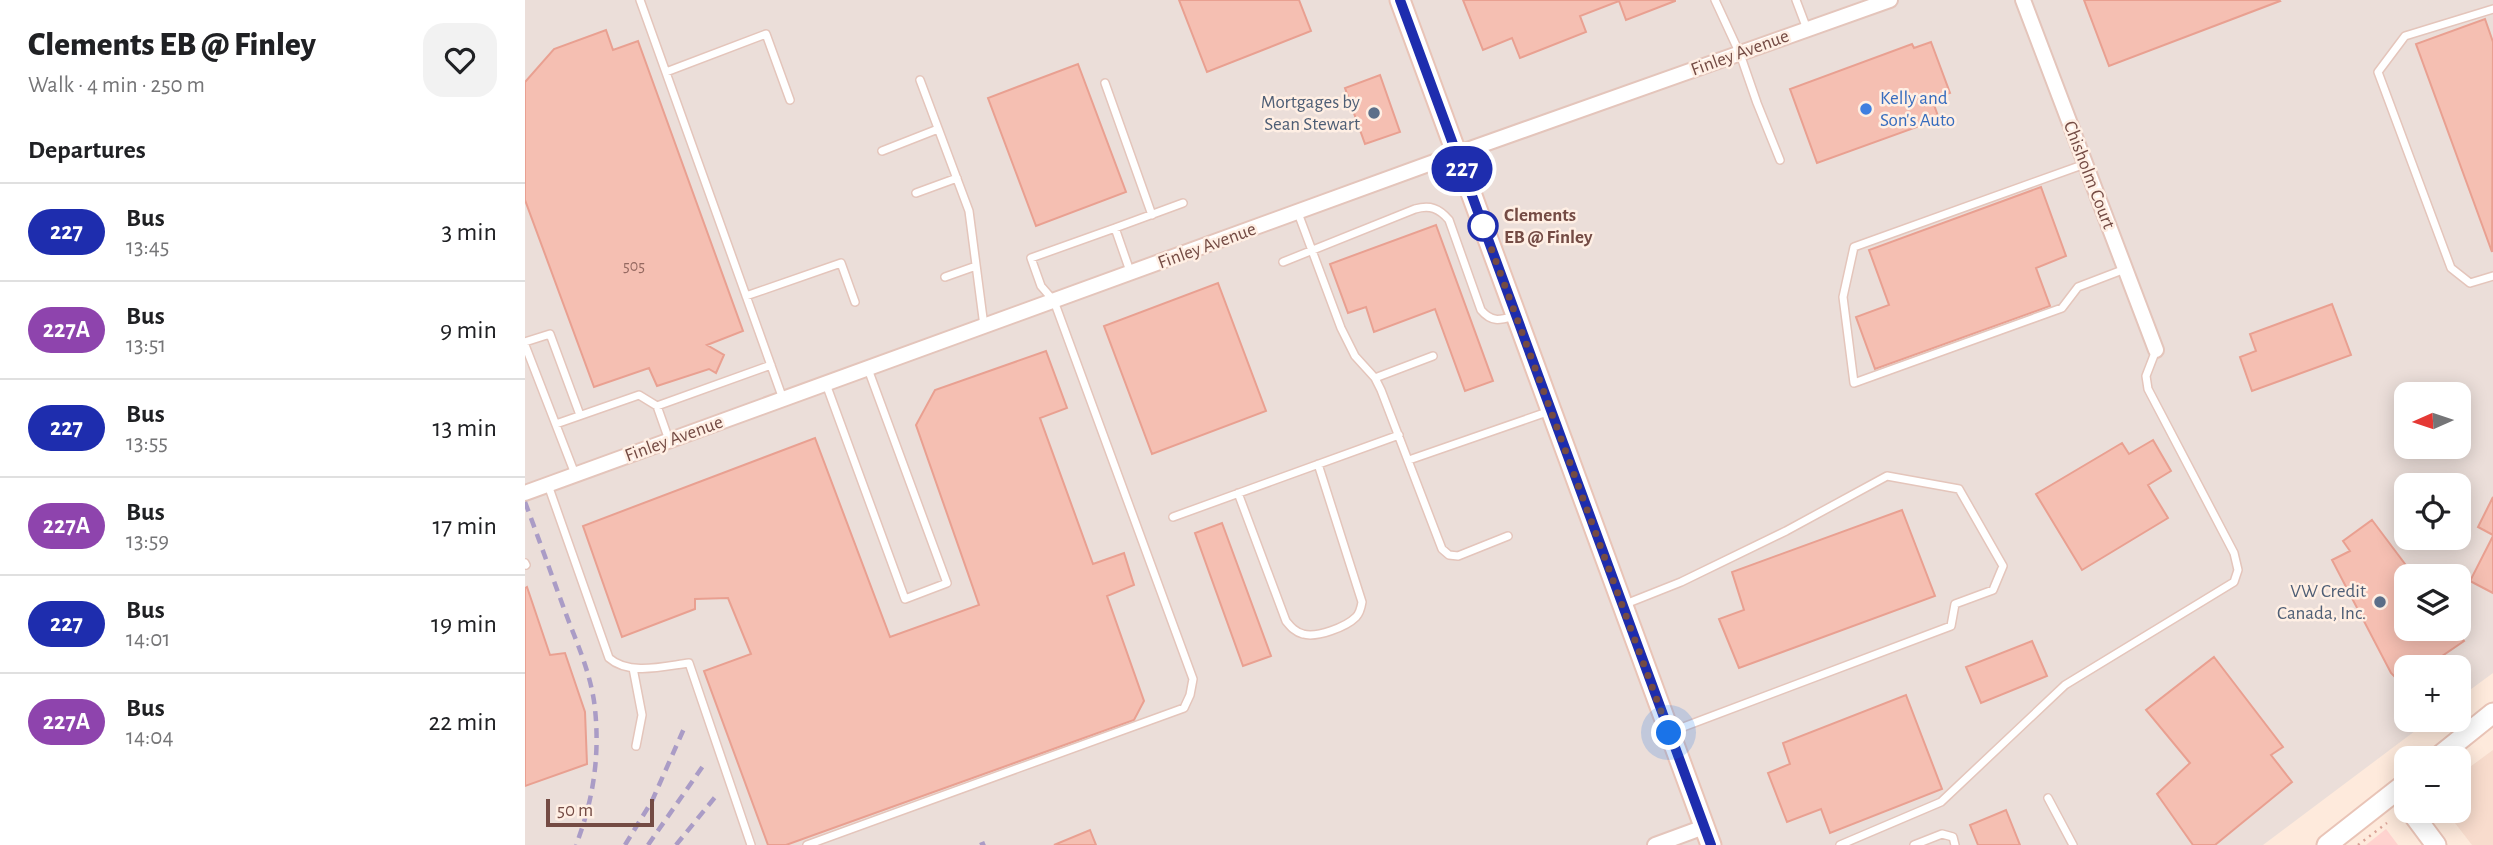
<!DOCTYPE html>
<html lang="en">
<head>
<meta charset="utf-8">
<style>
	:root { --surface:#fff; --page:#f2f2f2; --text:#202124; --muted:#757577; --line:#e0e0e0 }
	body { margin:0; font-family:"Alegreya Sans",sans-serif; background:var(--page); color:var(--text); height:100vh; display:flex; flex-direction:column; font-size:26px; white-space:nowrap }
	* { box-sizing:border-box; margin:0 }
	p { font-size:23px; color:var(--muted) }
	.icon { flex:none; width:38px; height:38px; fill:none; stroke:currentColor; stroke-width:2; stroke-linecap:round; stroke-linejoin:round }
	.map { position:relative; flex:1; overflow:hidden }
	.side { display:flex; flex-direction:column; background:var(--surface); width:525px }
	.side>* { flex:none }
	.badge { padding:0 14px; border-radius:23px; font-size:24px; line-height:46px }
	.needle { width:46px; rotate:267deg }
	.tools { position:absolute; left:1869px; top:382px; display:grid; gap:14px }
	.tools a { display:grid; place-items:center; width:77px; height:77px; border-radius:14px; background:var(--surface); box-shadow:0 4px 18px #0003; font-size:35px }
	.scale { position:absolute; left:21px; bottom:18px; width:108px; box-sizing:border-box; padding-left:7px; border:4px solid #744b44; border-top:0; font-size:19px; line-height:24px; white-space:nowrap; color:#744b44; -webkit-text-stroke:5px #ffefe4; paint-order:stroke }
	.you { position:absolute; width:35px; height:35px; margin:-18px; border:5px solid #fff; border-radius:50%; background:#1a73e8; box-shadow:0 0 0 10px #1a73e833 }
	.map>.badge { position:absolute; translate:-50% -50%; box-shadow:0 0 0 4px #fff }
	h2 { padding:0 28px; font-size:26px; line-height:63px }
	.round { display:grid; place-items:center; flex:none; width:74px; height:74px; border-radius:21px; background:var(--page) }
	.summary { display:flex; align-items:center; justify-content:space-between; height:119px; padding:0 28px }
	h1 { font-size:33px; font-weight:800; line-height:52px }
	ul { padding:0; list-style:none }
	li { display:flex; align-items:center; gap:21px; height:98px; padding:0 28px; border-top:2px solid var(--line) }
	li div { flex:1 }
	li b { display:block; font-size:26px }
	li em { font-style:normal }
	li .badge { min-width:77px; font-weight:700; text-align:center }
	main { display:flex; flex:1; min-height:0 }
	.map>svg:first-child { display:block }
	.residential { fill:#f8dccd }
	.commercial { fill:#ffd3cf }
	.industrial { fill:#ebded9; fill-rule:evenodd }
	.building { fill:#f5bfb2; stroke:#e9a091; stroke-width:2 }
	.lines { fill:none; stroke-linecap:round; stroke-linejoin:round }
	.lane-casing { stroke:#e4c5bb; stroke-width:10 }
	.street-casing { stroke:#e4c5bb; stroke-width:18 }
	.secondary-casing { stroke:#e9c4b7; stroke-width:23 }
	.path { stroke:#d9a296; stroke-width:2.5; stroke-dasharray:2 5; stroke-linecap:butt }
	.lane { stroke:#fff; stroke-width:7 }
	.street { stroke:#fff; stroke-width:14 }
	.secondary { stroke:#fff; stroke-width:19 }
	.rail { stroke:#aa9cc6; stroke-width:4.5; stroke-dasharray:10 7; stroke-linecap:butt }
	.line-casing { stroke:#fff; stroke-width:16 }
	.line { stroke:#1e2dae; stroke-width:10 }
	.walk { stroke:#744b44; stroke-width:7; stroke-dasharray:0 12.6 }
	.shop-dot { fill:#3f7fe0; stroke:#ffefe4; stroke-width:2.5 }
	.service-dot { fill:#5c6f8a; stroke:#ffefe4; stroke-width:2.5 }
	.stop-dot { fill:#fff; stroke:#1e2dae; stroke-width:3.5 }
	.labels { text-anchor:middle; dominant-baseline:central; stroke-width:5; stroke-linejoin:round; paint-order:stroke }
	.number-label { font-size:16px; fill:#946860 }
	.street-label { font-size:19px; fill:#744b44; stroke:#ffefe4 }
	.shop-label { font-size:19px; fill:#366cbe; stroke:#ffefe4; text-anchor:start }
	.service-label { font-size:19px; fill:#4e5e75; stroke:#ffefe4; text-anchor:end }
	.stop-label { font-size:19px; font-weight:bold; fill:#744b44; stroke:#ffefe4; text-anchor:start }
</style>
</head>
<body>
<main>
<section class="side">
<div class="summary"><div><h1>Clements EB @ Finley</h1><p>Walk · 4 min · 250 m</p></div><a class="round"><svg class="icon" aria-label="heart" viewBox="0 0 24 24"><path d="M12 20l-8-8c-3-5 5-10 8-4 3-6 11-1 8 4z"/></svg></a></div>
<h2>Departures</h2>
<ul>
<li><span class="badge" style="background:#1e2dae;color:#fff">227</span><div><b>Bus</b><p>13:45</p></div><em>3 min</em></li>
<li><span class="badge" style="background:#8e44ad;color:#fff">227A</span><div><b>Bus</b><p>13:51</p></div><em>9 min</em></li>
<li><span class="badge" style="background:#1e2dae;color:#fff">227</span><div><b>Bus</b><p>13:55</p></div><em>13 min</em></li>
<li><span class="badge" style="background:#8e44ad;color:#fff">227A</span><div><b>Bus</b><p>13:59</p></div><em>17 min</em></li>
<li><span class="badge" style="background:#1e2dae;color:#fff">227</span><div><b>Bus</b><p>14:01</p></div><em>19 min</em></li>
<li><span class="badge" style="background:#8e44ad;color:#fff">227A</span><div><b>Bus</b><p>14:04</p></div><em>22 min</em></li>
</ul>
</section>
<div class="map">
<svg width="1968" height="845" viewBox="0 0 1968 845">
	<rect width="100%" height="100%" fill="#feeadc"/>
	<path class="residential" d="M1968,750v95h-21l-27,-35h14v-35z"/>
	<path class="commercial" d="M1861,829l12,16h-32z"/>
	<path class="industrial" d="M0,0h1968v673l-34,25v-31h-53v52h25l-168,126h-1738zM1881,394h53v52h-53zM1881,485h53v52h-53zM1881,576h53v52h-53z"/>
	<path class="building" d="M654,0h120l12,31 -104,41z
		M938,0h212v1l-49,19 -7,-19 -39,15 6,16 -66,26 -8,-20 -29,12z
		M1559,0h195l1,1 -171,65z
		M1960,19l8,23 -1,210 -76,-208z
		M81,30l7,20 25,-9 105,290 -36,14 17,10 -8,18 -7,-4 -52,17 -8,-18 -55,19 -69,-187v-118l29,-33z
		M1406,42l19,51 -18,6 7,20 -122,44 -27,-74 122,-45 2,4z
		M553,64l48,128 -90,34 -48,-128z
		M855,75l20,57 -35,12 -20,-56z
		M1516,187l25,69 -30,12 14,38 -175,63 -19,-52 33,-12 -20,-55z
		M911,225l57,156 -28,10 -30,-82 -61,23 -8,-25 -18,6 -18,-49z
		M693,283l48,128 -114,43 -48,-128z
		M1807,304l19,51 -99,36 -12,-34 16,-6 -6,-17z
		M521,351l21,57 -27,10 53,146 31,-11 10,32 -27,11 37,105 -10,19 -348,125h-18l-64,-174 47,-17 -23,-56 -33,1v10l-73,28 -39,-111 232,-88 75,199 89,-32 -63,-180 19,-35z
		M1628,440l18,31 -23,14 20,33 -86,52 -46,-76 86,-51 7,11z
		M1968,497v38l-15,-8z
		M1377,510l33,86 -196,72 -20,-49 25,-9 -12,-38z
		M1847,520l42,56h-8v52h48l10,13 -38,26h-20v14l-9,-2 -6,-6 -59,-113 18,-9 -7,-10z
		M697,523l49,133 -28,10 -48,-133z
		M1968,536v57l-23,-12z
		M2,587l23,68 15,-2 20,59 2,52 -62,22v-198z
		M1507,641l15,35 -66,27 -15,-36z
		M1689,657l69,90 -12,8 21,27 -77,63h-22l-36,-51 33,-31 -44,-53z
		M1381,695l36,94 -112,44 -9,-24 -34,13 -19,-49 22,-9 -7,-21z
		M1481,810l14,35h-42l-8,-20z
		M565,830l6,15h-42z"/>
	<g class="lines">
		<g class="lane-casing">
			<path id="lane" d="M115,0l143,399
				M1190,0l25,54 17,49 23,57
				M1271,0l11,29
				M1968,9l-88,27 -27,36 73,196 19,15 23,-7
				M141,72l100,-38 24,66
				M395,80l49,131 15,115
				M580,83l47,132
				M357,151l56,-22
				M1560,164l-231,83 -11,50 11,86 208,-75 16,-21 47,-18
				M391,193l41,-15
				M773,213l43,115 14,28 20,22 6,12 61,159 7,6 9,1 50,-20
				M590,228l68,-25
				M758,262l132,-53c15,-4 24,-1 34,11l32,90c11,13 19,10 34,6
				M420,277l31,-11
				M221,296l95,-33 14,39
				M0,342l25,-8 30,81
				M0,345l50,129
				M850,378l58,-22
				M301,384l79,215 42,-16 -79,-214
				M132,406l114,-41
				M31,424l83,-29 18,11 12,34
				M884,460l141,-49
				M23,485l61,173c20,18 56,8 80,5l62,182
				M713,493l48,128c5,6 9,11 17,13 14,4 43,-7 53,-17 4,-4 5,-9 6,-15l-44,-138
				M648,517l226,-82
				M0,563l1,2
				M1098,605l58,-23 105,-51 101,-55 72,13 44,77 -10,24 -38,14 -4,22 -281,106
				M108,668l9,47 -6,31
				M1523,798l25,47
				M282,845l377,-137 6,-13 3,-16 -139,-378 -13,-15 -10,-28 84,-30 16,46
				M1315,845l101,-43 124,-117 169,-103 4,-12 -4,-17 -86,-164 -2,-13 10,-26
				M1389,845l28,-11 11,3 2,8"/>
		</g>
		<g class="street-casing">
			<path id="street" d="M1498,0l133,350
				M0,493l931,-339 434,-154
				M1130,845l49,-18"/>
		</g>
		<g class="secondary-casing">
			<path id="secondary" d="M875,0l311,845
				M1912,758l56,-45
				M1885,810l26,35
				M1802,845l79,-62"/>
		</g>
		<path class="path" d="M1833,845l29,-22"/>
		<use href="#lane" class="lane"/>
		<use href="#street" class="street"/>
		<use href="#secondary" class="secondary"/>
		<path class="rail" d="M0,502c15,40 29,80 44,120 11,28 23,57 26,87 5,48 -2,92 -19,136
			M100,845l27,-44 34,-77
			M123,845l55,-79
			M151,845l40,-49
			M455,845l5,-2"/>
	</g>
	<g class="lines">
		<g class="line-casing">
			<path id="line" d="M875,0l311,845"/>
		</g>
		<use href="#line" class="line"/>
		<path class="walk" d="M958,226l186,507"/>
	</g>
	<circle class="shop-dot" cx="1341" cy="109" r="7"/>
	<g class="service-dot">
		<circle cx="849" cy="113" r="7"/>
		<circle cx="1855" cy="602" r="7"/>
	</g>
	<circle class="stop-dot" cx="958" cy="226" r="14"/>
	<g class="labels">
		<g class="number-label">
			<text x="109" y="266">505</text>
		</g>
		<g class="street-label">
			<text transform="translate(1215 53) rotate(-20)">Finley Avenue</text>
			<text transform="translate(1564 175) rotate(69)">Chisholm Court</text>
			<text transform="translate(682 246) rotate(-20)">Finley Avenue</text>
			<text transform="translate(149 439) rotate(-20)">Finley Avenue</text>
		</g>
		<g class="shop-label">
			<text x="1355" y="98">Kelly and<tspan x="1355" dy="22">Son's Auto</tspan></text>
		</g>
		<g class="service-label">
			<text x="835" y="102">Mortgages by<tspan x="835" dy="22">Sean Stewart</tspan></text>
			<text x="1841" y="591">VW Credit<tspan x="1841" dy="22">Canada, Inc.</tspan></text>
		</g>
		<g class="stop-label">
			<text x="979" y="215">Clements<tspan x="979" dy="22">EB @ Finley</tspan></text>
		</g>
	</g>
</svg>
<div class="tools">
<a><svg class="needle" viewBox="-14 -14 28 28"><path d="M0-13l5 13h-10z" fill="#e53935"/><path d="M0 13l5-13h-10z" fill="#757577"/></svg></a>
<a><svg class="icon" aria-label="locate" viewBox="0 0 24 24"><circle cx="12" cy="12" r="6"/><path d="M12 2v4M12 18v4M2 12h4M18 12h4"/></svg></a>
<a><svg class="icon" aria-label="layers" viewBox="0 0 24 24"><path d="M12 4l9 5-9 5-9-5zM3 14l9 5 9-5"/></svg></a>
<a>+</a>
<a>−</a>
</div>
<div class="scale">50 m</div>
<div class="you" style="left:1144px;top:733px"></div>
<b class="badge" style="left:937px;top:169px;background:#1e2dae;color:#fff">227</b>
</div>
</main>
</body>
</html>
